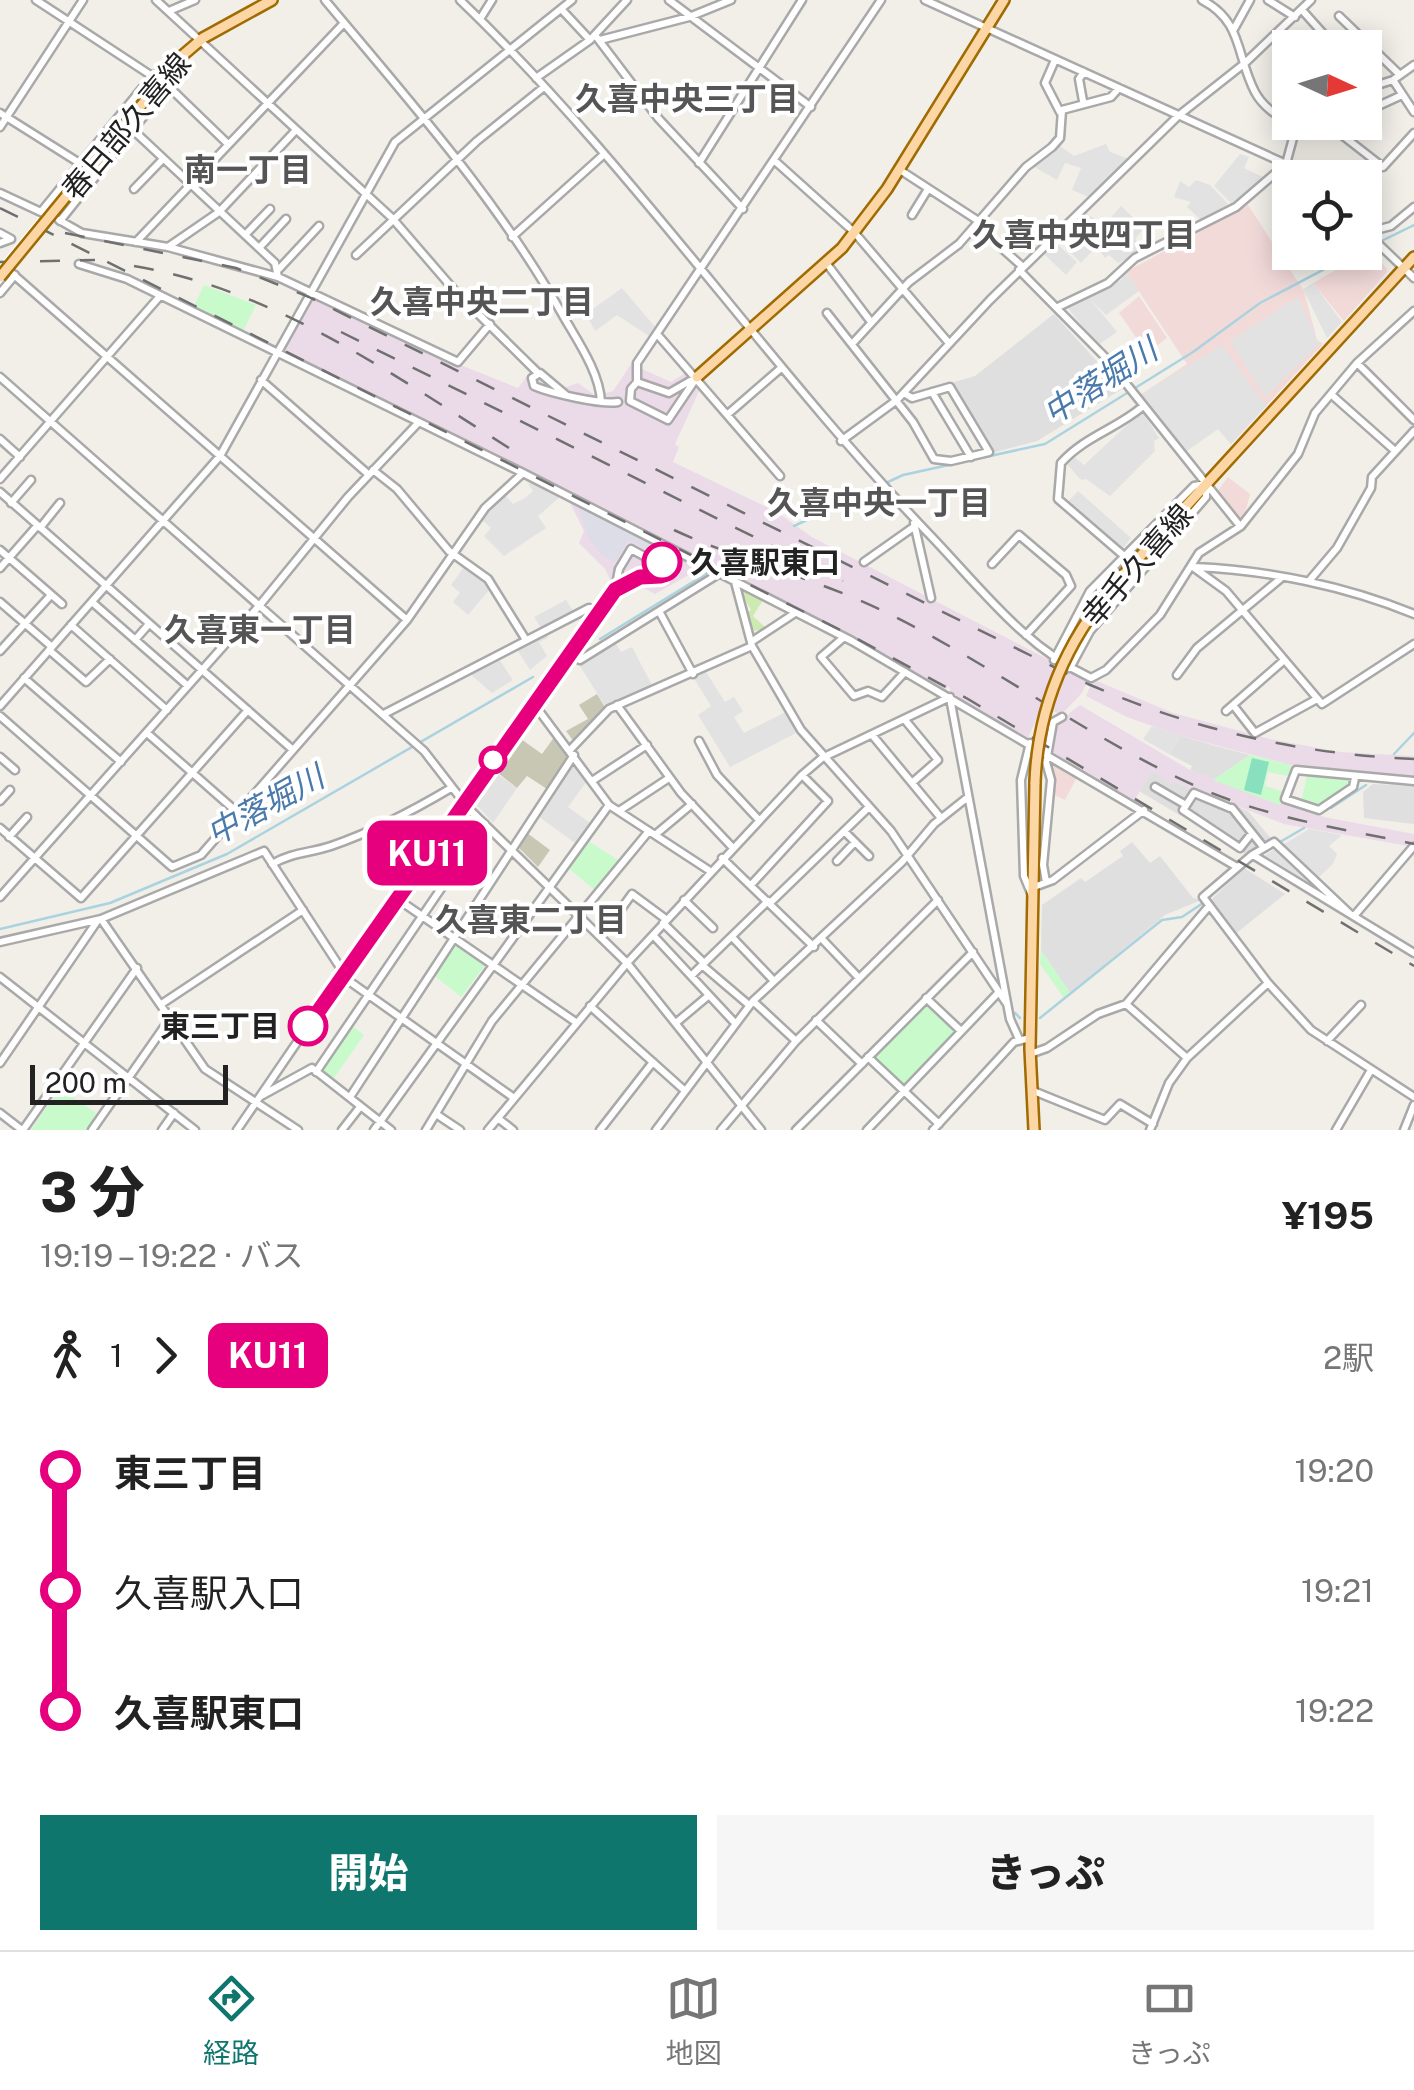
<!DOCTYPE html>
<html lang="ja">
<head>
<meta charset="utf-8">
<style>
	:root { --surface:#fff; --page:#f6f6f6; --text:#222; --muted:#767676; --line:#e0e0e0; --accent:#0f766e }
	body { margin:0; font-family:"Public Sans","Noto Sans JP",sans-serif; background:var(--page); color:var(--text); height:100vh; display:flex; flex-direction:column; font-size:38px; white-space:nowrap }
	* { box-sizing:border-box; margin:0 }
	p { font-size:32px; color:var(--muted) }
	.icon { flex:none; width:55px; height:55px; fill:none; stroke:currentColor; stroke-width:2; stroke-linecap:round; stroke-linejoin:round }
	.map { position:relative; height:1130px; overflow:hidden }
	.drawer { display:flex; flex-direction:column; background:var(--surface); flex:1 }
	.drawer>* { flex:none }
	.badge { padding:0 20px; border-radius:15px; font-size:35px; line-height:65px }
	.needle { width:65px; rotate:94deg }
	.fabs { position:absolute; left:1272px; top:30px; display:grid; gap:20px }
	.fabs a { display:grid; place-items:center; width:110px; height:110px; border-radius:0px; background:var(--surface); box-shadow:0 5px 25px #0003; font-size:50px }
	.scale { position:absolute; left:30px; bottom:25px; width:198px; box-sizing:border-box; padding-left:10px; border:5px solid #222; border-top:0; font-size:28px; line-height:35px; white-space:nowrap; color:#222; -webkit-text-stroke:8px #fff; paint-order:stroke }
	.map>.badge { position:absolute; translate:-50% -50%; box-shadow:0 0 0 5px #fff }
	.legs { display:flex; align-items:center; gap:15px; height:110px; padding:0 40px; font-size:32px }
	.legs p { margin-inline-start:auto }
	.head { display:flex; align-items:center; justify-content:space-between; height:170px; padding:0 40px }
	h1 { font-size:55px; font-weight:800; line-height:75px }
	.cta { display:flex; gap:20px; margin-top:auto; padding:20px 40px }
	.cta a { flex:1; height:115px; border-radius:0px; background:var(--accent); color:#fff; font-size:40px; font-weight:800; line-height:115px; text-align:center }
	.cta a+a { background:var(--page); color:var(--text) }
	ul { padding:0 40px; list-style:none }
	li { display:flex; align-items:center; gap:35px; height:120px; font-size:38px }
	li i { display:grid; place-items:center; width:15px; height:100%; margin:0 12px; background:currentColor }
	li i::after { content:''; width:25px; height:25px; margin:-12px; border:8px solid; border-radius:50%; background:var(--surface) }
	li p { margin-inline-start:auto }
	li:first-child i { background:linear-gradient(#0000 50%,currentColor 0) }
	li:last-child i { background:linear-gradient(currentColor 50%,#0000 0) }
	.dock { display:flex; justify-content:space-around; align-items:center; height:140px; border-top:2px solid var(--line); background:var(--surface); font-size:28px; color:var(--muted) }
	.dock a { display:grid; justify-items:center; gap:5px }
	.dock .selected { color:var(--accent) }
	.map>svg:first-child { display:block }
	.residential { fill:#e0dfdf }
	.commercial { fill:#f2dad9 }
	.industrial { fill:#ebdbe8 }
	.construction { fill:#c7c7b4 }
	.grass { fill:#cdebb0 }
	.park { fill:#c8facc }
	.pitch { fill:#88e0be }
	.parking { fill:#e2e2e2 }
	.plaza { fill:#dddde8 }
	.pier { fill:#fff }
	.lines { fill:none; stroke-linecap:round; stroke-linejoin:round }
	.stream { stroke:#aad3df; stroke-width:2.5 }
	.minor-casing { stroke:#a9a9a9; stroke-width:11 }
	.major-casing { stroke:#a06b00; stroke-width:14 }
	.minor { stroke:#fff; stroke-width:6 }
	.major { stroke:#fcd6a4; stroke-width:9 }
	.rail { stroke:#707070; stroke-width:2.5; stroke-dasharray:20 20; stroke-linecap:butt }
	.major-bridge-casing { stroke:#a06b00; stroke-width:14; stroke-linecap:butt }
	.major-bridge { stroke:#fcd6a4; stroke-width:9 }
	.line-1-casing { stroke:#fff; stroke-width:22 }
	.line-1 { stroke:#e6007e; stroke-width:15 }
	.stop-1-dot { fill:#fff; stroke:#e6007e; stroke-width:5 }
	.labels { text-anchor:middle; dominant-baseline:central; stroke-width:8; stroke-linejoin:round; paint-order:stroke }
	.street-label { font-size:30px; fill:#222; stroke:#fff }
	.stop-label { font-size:30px; font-weight:bold; fill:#222; stroke:#fff; text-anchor:start }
	.neighbourhood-label { font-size:32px; font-weight:bold; fill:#555; stroke:#fff }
	.water-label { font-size:32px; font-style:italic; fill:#4a7aab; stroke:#fff }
</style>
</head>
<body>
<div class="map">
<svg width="1414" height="1130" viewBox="0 0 1414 1130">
	<rect width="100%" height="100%" fill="#f2efe9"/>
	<path class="residential" d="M1054,314l68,75 -85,52 -45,12 -41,-70 24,-7z
		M1181,736l31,9 38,10 -37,25 -23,-10 2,-4 -23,-12z
		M1152,770l20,14 3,-2 73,29 25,30 -26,14 -108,-64z
		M1373,784l41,2v38l-50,-6 -1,-26z
		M1132,842l18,21 10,-7 33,42 8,2 -36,15 -95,78 -29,-43 1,-45 39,-27 4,4 38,-26 -3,-5z
		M1244,868l41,26 -51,41 -25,-33z"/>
	<path class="commercial" d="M1248,205l56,86 13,49 6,4 -92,100 -13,-15 -33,23 -45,-57 47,-31 -61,-92z
		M1372,249l16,22 -44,50 -31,-38z
		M1139,296l28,42 -20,15 -28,-40z
		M1228,477l22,17 -7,27 -26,-29z
		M1049,758l29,17 -13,25 -13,-6z"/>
	<path class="industrial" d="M311,294l122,60 85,34 19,-25 23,26 18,-6 18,13 17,-5 18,-27 40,18 16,-10 13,17 -25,55 4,3 -6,15 102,49 37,26 276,143 -6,13 -21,22 -19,-9 -14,32 -77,-44 -2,-8 -4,4 -231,-124 -430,-214z
		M568,499l65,32 68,37 -46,26 -13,-7 -14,5 -17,-11 -6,-12 -26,-26 5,-12z
		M1097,681l76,32 97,26 70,13 74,4v22l-123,-13 -110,-29 -54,-19 -41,-21 6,-14z
		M1080,705l110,65 134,47 90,17v13l-130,-23 -109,-42 -3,3 -20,-15 -18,31 -84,-50 4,-26z"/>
	<path class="construction" d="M597,694l9,15 -31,34 -9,-12 22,-12 -9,-14z
		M555,736l13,21 -21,32 -20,-13 -10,12 -20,-16 24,-33 21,15z
		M527,833l23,17 -12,17 -19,-19z"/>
	<path class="grass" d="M739,589l24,11 -10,16 14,13 -15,2 -5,-19 4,-2z"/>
	<path class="park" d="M204,285l52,20 -13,26 -49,-25z
		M1250,755l41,10 -3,11 -20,-4 -3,14 19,6 -4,13 -67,-25z
		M1307,775l42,6 1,4 -31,22 -18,-4z
		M587,840l31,20 -22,31 -28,-23z
		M456,944l30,20 -25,33 -26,-21z
		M1041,950l29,43 -6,5 -24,-34z
		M926,1003l29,29 -50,55 -32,-30z
		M351,1025l13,10 -32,46 -11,-13z
		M60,1088l36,25 -9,17h-56z"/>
	<path class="pitch" d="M1252,758l17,4 -8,33 -17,-5z"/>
	<path class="parking" d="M1106,144l4,8 19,7 -40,38 -17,-7 9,-22 -16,-5 -8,17 -24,-14 27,-20 14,10z
		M1240,154l9,3 -5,11 21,10 -34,25 -17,-17z
		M1196,180l14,5 18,19 -26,17 -15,-14 4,-5 -17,-5 6,-16 9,6z
		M1121,206l23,22 -9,11 9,11 -26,13 -9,-8 -4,3 -8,-12 -16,17 -12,-12 10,-16 -4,-13 9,-10 20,13z
		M1054,241l23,21 -11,13 -23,-22z
		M1126,272l13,19 -33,24 -15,-15 26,32 -19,13 -32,-39 55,-26z
		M1313,283l29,39 -15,16 -24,-49z
		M622,288l34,40 -7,8 -32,-21 -22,16 -9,-17z
		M1298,297l21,47 -54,53 -35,-56z
		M1222,345l44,61 -35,38 -13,-15 -33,23 -45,-57z
		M1142,411l17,27 -5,3 1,10 -45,45 -24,-17 -5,1 -16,-18 8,-6 11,9z
		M531,482l30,14 -23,20 8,12 -42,28 -20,-20 7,-8 -10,-9 23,-25 9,10 12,-6 8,-7 -5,-7z
		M1078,491l53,47 -10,13 -55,-47z
		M466,564l24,25 -22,26 -15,-13 7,-9 -9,-8z
		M566,600l8,12 -33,16 -7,-11z
		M546,633l2,5 -9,4 8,14 -17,14 -14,-22z
		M615,642l6,10 11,-5 22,42 -47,20 -29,-46z
		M498,658l15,22 -21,13 -23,-20z
		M706,672l19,30 9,-5 9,14 -9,6 10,16 42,-21 12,20 -68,35 -32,-52 13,-9 -18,-29z
		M1152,726l29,10 -12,18 -26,-15z
		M573,762l14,19 -19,26 22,16 -15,20 -37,-27z
		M496,773l21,15 -24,35 -19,-21z
		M1309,829l33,6 -13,11 8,8 -4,10 -15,14 -37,-32z
		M1276,848l56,51 -71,-41z"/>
	<path class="plaza" d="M578,506l108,53 -3,8 -55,-27 -13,22 -13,-7 -13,-16z"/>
	<path class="pier" d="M85,161l11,9 -96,118v-24z
		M1120,571l8,7 -39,49 -29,58 -13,49 -6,48 -12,1 8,-60 19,-59 33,-57z"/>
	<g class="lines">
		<path class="stream" d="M1365,249l49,-24
			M794,526l109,-51 142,-31 148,-92 67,-49 97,-51
			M716,568l20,-10
			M600,639l109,-67
			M1394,754l20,-21
			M1331,808l35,-23
			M1280,842l24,-14
			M1260,854l10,-6
			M1207,898l15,-13
			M0,929l110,-26 117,-49 306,-177
			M1015,1013l5,5
			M1040,1018l122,-98 20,-3 21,-14"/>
		<g class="minor-casing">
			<path id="minor" d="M36,0l116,76
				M156,0l236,218 63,73 83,82
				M325,0c86,103 174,201 240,319 14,24 35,55 36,83
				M460,0c171,164 306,364 469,534 51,53 95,113 162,144l15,-8 54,-55 39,-62 42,-27 57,-72 17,-41 42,-50 57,-52
				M669,0l142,107
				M925,0l361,164 19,14
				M1202,0c41,21 34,56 53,92 9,17 25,25 41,35
				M1268,0l27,17
				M1302,10l34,38
				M169,11l26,-11
				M563,11l27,29
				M1339,16l61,59
				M480,19l12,-19
				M1234,29l16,-29
				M595,35l63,83 85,91
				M600,40l89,-23 42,-17
				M1055,60l-10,23 15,29
				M536,78l54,-38 37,-40
				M1393,80l21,32
				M168,86l60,58
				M1365,89l28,-9 21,-15
				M1083,101l-4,-22 5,-7
				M1365,112l37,-17
				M0,113l81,51
				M1343,122l-10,6 50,39 31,-34
				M0,127l83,-127
				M133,130l142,133 3,14 180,85 32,-38
				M775,161l79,71 94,110
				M699,163l103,-163
				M900,170l80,52
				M1362,178l13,-17
				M134,189l29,-30
				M0,193l43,20
				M41,212l111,-136 20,-9
				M912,215l16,-26
				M59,220l23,13 86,14
				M60,221l104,-130 17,-30
				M977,226l46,41
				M1365,231l49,47
				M1368,232l23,-6 23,-19
				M0,233l11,6 -11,4
				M245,235l25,-26
				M512,237l90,-81
				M136,242l208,-219
				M259,248l27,-29
				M356,255l121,-114 67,-54
				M79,264l48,15 396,194 329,168 385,226
				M827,264l44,58
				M6,268l401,352
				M279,269l40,-43
				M1019,270l85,86 136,170
				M278,277l-110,-30 51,-35 77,-82
				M0,293l15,-18
				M1058,307l50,-24 27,-25 101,-51 50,-43 10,-37 8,-5
				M827,313l86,109 21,37 17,2 38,-9 -39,-65 -38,11 -8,-5
				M657,334l123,142
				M852,344l57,-62 50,-38 67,-77 26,-20 8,-9 2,-28 49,-13 8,-9
				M1357,363l57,57
				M0,377l424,374 45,58 158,154 134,167
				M697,377l-29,43 -38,-19 1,-12 6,-7 32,11z
				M261,380l107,94
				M637,382v-19l244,-363
				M932,392l39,65
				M566,395l-26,-22 -8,5 2,8c16,7 68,19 84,16
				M1333,396l61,54
				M728,414l53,-46
				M0,439l20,18
				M841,441l56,-41 93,-100 188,-184 67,-53 66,-63
				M373,470l24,19 52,62 39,28 38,61
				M0,479l160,-183
				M0,492l293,258
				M11,503l20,-23
				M914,523l17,75
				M40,528l20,-25
				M0,550l62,54
				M1123,555l-65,-56 3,-36c23,-26 55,-34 81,-56
				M864,562l51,-36
				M992,564l27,-29 47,40 5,11 -45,49
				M1193,567l33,24 96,113 92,-60
				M1194,567c74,3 152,19 220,47
				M0,568l37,-42
				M1309,581l28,-33 34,-60 1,-11 42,-46
				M735,582l17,64 49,84 90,101 116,173
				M0,602l52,45
				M92,602l96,84
				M659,611l34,63
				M71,625l96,85
				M843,638l-22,19 33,39 14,-5 14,6 23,-25
				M135,640l14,-16
				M751,642l44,-29
				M49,650l37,32 24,-23
				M0,651l51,-56
				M569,655l11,5 140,-87
				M1054,660l36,-69 104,-105 12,-2v13l-116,134 -20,37
				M1177,675l20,-27 83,-69
				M24,678l97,84
				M950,698l60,321 9,20
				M534,704l75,101 101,66
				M617,705l64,88 51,54
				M1233,705l22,28 62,-34
				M0,706l220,-250 175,-314 177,-142
				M1226,711l56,-49
				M384,714l205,-106 11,3
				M0,716l172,151 29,-12 206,-235 78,-112 38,-35
				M905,720l33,40 -25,22
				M147,733l91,80
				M873,736l68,82
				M699,741l18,34 42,45
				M1030,743l-9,37 3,96 9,22
				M570,750l39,-41 143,-63
				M0,757l15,13
				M1355,778l-2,9 -34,23 -34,-11 11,-29 118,11
				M592,781l55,-36
				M1155,787l31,18
				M0,801l10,-11
				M619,811l50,-33
				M0,828l81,70 167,-188
				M844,831l25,25
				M1252,833l-12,15 -57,-38 11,-17 36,15h2l32,40
				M655,835l37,-31
				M9,837l18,-20
				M1253,855l161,98
				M722,858l92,89
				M837,861l18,-19
				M272,864c21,-12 38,-11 59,-18 41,-14 83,-36 120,-58
				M1046,882l-3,-17 8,-85 -5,-18 7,-40 9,-5
				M751,885l77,-84 -26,-26
				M1034,887l19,-7 91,-70
				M0,897l259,-291 89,-109 71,-75
				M396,898l181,125
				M684,900l29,28
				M770,903l99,-96
				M619,912l13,-18 35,26
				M1349,913l-75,-71 -22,13 -49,42 65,86 43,47 103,67
				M1354,916l59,-69
				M101,919l104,150 93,61
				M663,923l41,40
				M653,935l81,87
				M732,937l42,44
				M822,939l37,39
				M0,942l101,-23 163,-68 85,130 165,117
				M702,965l47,40
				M691,976l77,-75
				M0,977l195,153
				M926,998l35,33
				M753,1001l43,40
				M163,1003l140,-93
				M590,1006l94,84
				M816,1020l46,44
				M677,1022l31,-26
				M1327,1041l34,-36
				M1030,1054l17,-6 51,-34 28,-10
				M868,1057l71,67
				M1187,1058l-61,-54 83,-98
				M0,1063l98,-143
				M316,1072l169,-248
				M1031,1090l74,30 15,-16 33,20
				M261,1096l51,-28 79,62
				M350,1097l224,-342
				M0,1113l22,17
				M436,1114l24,16
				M499,1119l14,11
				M23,1130l114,-162
				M92,1130l79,-113
				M162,1130l12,-17
				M237,1130l225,-329 153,-211 25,-13 21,-1 3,-9 -33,-18 -12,20 -4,21
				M342,1130l18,-23
				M374,1130l235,-325
				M426,1130l66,-109 157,-190
				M488,1130l139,-167 175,-188 20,-17 128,-61
				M600,1130l53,-68
				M656,1130l97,-129 149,-139 32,-38 34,-27
				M721,1130l75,-89 142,-141
				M796,1130l177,-178
				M867,1130l130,-136
				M933,1130l81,-88 16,-4
				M1150,1130l19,-47 18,-25 81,-75
				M1336,1130l35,-60
				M1404,1130l10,-25"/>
		</g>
		<g class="major-casing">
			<path id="major" d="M91,166l92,-111 20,-17 69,-38
				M697,377l145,-129 45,-59 117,-189
				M1124,574l290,-317
				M1034,1130l-4,-81 5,-267"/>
		</g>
		<use href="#minor" class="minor"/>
		<use href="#major" class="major"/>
		<path class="rail" d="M0,208l854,429 114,62 446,267
			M65,233l171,35 73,29 779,387c106,46 211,70 326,75
			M0,262l95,-2
			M134,266c139,23 258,108 375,182
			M341,332l502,249
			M674,530c67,31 141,48 207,80 112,54 212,132 326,181 67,28 137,38 207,53"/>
		<g class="major-bridge-casing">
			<path id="major-bridge" d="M0,277l91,-111
				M1035,782c3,-80 35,-149 89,-208"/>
		</g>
		<use href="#major-bridge" class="major-bridge"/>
	</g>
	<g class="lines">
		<g class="line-1-casing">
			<path id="line-1" d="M308,1026l307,-436 25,-13 21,-1 1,-14"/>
		</g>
		<use href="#line-1" class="line-1"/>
	</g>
	<g class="stop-1-dot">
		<circle cx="662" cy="562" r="18"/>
		<circle cx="493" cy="760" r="12"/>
		<circle cx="308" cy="1026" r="18"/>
	</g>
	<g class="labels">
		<g class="street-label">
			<text transform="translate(126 126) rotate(-50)">春日部久喜線</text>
			<text transform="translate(1137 565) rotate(-49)">幸手久喜線</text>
		</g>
		<g class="stop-label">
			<text x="690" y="562">久喜駅東口</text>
			<text x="280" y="1026" text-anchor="end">東三丁目</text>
		</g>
		<g class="neighbourhood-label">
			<text x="687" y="98">久喜中央三丁目</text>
			<text x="248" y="169">南一丁目</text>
			<text x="1084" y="234">久喜中央四丁目</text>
			<text x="482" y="301">久喜中央二丁目</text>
			<text x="879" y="502">久喜中央一丁目</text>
			<text x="260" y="629">久喜東一丁目</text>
			<text x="531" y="919">久喜東二丁目</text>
		</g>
		<g class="water-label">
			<text transform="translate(1100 381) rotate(-33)">中落堀川</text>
			<text transform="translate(265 805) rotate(-29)">中落堀川</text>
		</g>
	</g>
</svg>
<div class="fabs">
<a><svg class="needle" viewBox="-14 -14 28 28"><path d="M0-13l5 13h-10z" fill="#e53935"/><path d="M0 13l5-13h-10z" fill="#767676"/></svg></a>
<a><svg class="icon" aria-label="locate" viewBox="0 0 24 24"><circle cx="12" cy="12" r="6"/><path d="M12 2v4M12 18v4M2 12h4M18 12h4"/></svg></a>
</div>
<div class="scale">200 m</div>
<b class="badge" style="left:427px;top:853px;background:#e6007e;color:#fff">KU11</b>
</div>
<section class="drawer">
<div class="head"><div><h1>3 分</h1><p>19:19 – 19:22 · バス</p></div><b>¥195</b></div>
<div class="legs"><svg class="icon" aria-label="walk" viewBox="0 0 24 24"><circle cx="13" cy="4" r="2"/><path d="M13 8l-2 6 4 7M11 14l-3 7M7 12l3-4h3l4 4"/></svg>1<svg class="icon" aria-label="forward" viewBox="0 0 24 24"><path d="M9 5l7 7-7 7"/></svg><b class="badge" style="background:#e6007e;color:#fff">KU11</b><p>2駅</p></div>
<ul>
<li><i style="color:#e6007e"></i><b>東三丁目</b><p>19:20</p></li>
<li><i style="color:#e6007e"></i><span>久喜駅入口</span><p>19:21</p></li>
<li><i style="color:#e6007e"></i><b>久喜駅東口</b><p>19:22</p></li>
</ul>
<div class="cta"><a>開始</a><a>きっぷ</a></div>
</section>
<nav class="dock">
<a class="selected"><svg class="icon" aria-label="directions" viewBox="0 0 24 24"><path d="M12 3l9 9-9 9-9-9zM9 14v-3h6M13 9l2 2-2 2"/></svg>経路</a>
<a><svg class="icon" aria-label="map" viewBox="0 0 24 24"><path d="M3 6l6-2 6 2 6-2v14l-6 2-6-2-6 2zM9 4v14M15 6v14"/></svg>地図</a>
<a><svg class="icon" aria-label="tickets" viewBox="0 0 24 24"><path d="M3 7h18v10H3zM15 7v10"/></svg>きっぷ</a>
</nav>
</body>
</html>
